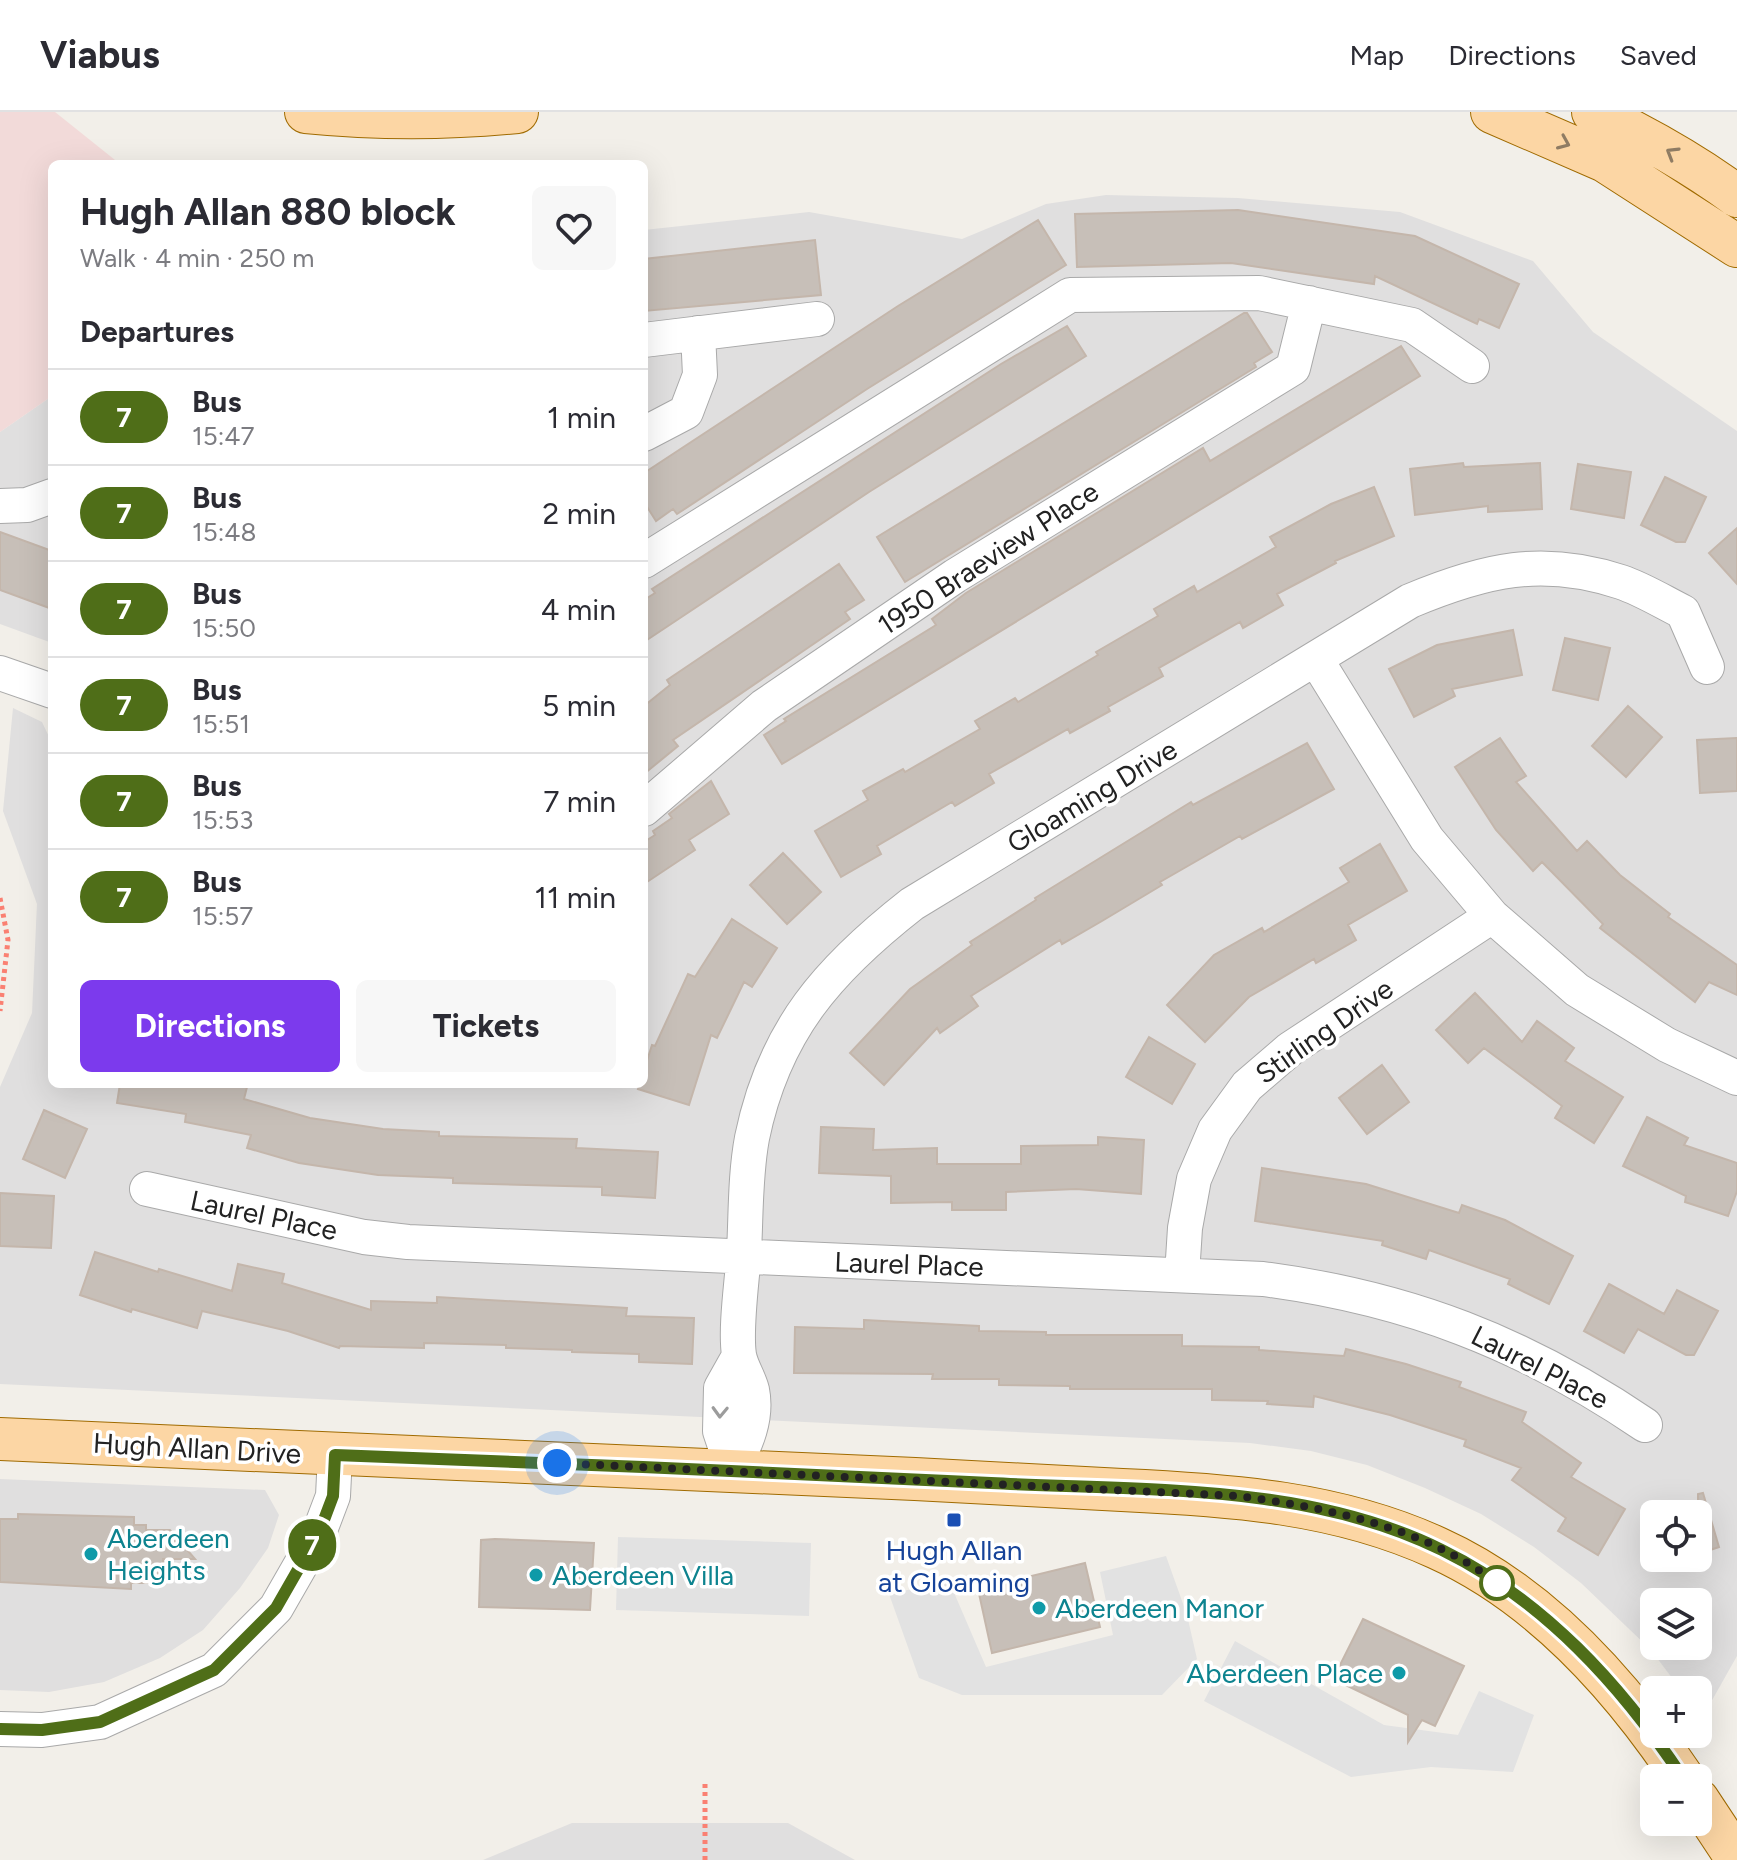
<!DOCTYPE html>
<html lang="en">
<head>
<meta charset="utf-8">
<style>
	:root { --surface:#fff; --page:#f7f7f7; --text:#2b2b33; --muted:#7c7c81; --line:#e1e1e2; --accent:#7c3aed }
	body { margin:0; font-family:Figtree,sans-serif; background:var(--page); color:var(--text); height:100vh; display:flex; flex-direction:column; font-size:30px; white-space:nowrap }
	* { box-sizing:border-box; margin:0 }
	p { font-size:26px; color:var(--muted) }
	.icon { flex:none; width:44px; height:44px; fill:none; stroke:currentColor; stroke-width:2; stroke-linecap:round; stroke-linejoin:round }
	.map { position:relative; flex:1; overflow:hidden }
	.details { position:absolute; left:48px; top:48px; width:600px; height:928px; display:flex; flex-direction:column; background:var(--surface); border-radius:12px; box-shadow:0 8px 32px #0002 }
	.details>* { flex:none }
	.badge { padding:0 16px; border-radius:26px; font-size:28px; line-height:52px }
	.buttons { position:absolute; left:1640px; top:1388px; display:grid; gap:16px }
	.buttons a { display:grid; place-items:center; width:72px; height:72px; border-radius:12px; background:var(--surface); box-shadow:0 8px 32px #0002; font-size:40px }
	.you { position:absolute; width:40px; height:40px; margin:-20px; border:6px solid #fff; border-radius:50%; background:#1a73e8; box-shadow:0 0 0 12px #1a73e833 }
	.map>.badge { position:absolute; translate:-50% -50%; box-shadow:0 0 0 4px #fff }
	h2 { padding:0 32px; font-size:30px; line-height:72px }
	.round { display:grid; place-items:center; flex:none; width:84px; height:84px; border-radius:12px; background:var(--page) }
	.headline { display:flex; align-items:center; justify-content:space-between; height:136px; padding:0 32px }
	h1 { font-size:38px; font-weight:700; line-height:60px }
	.cta { display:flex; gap:16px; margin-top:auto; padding:16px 32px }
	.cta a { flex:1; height:92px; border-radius:12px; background:var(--accent); color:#fff; font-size:32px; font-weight:700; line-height:92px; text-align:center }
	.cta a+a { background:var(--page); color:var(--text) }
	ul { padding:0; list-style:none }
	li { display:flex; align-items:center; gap:24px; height:96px; padding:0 32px; border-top:2px solid var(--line) }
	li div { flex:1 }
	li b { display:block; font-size:30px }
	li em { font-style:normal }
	li .badge { min-width:88px; font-weight:700; text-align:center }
	header { display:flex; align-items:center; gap:48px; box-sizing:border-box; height:112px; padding:0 40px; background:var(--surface); border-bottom:2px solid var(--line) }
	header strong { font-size:38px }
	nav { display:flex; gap:44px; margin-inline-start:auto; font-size:28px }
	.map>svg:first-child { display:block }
	.residential { fill:#e0dfdf; fill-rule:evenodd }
	.commercial { fill:#f2dad9 }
	.parking { fill:#e2e2e2 }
	.building { fill:#c7bfb8; stroke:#c4b6ab; stroke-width:2 }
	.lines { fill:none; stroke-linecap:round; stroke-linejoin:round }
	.minor-casing { stroke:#a9a9a9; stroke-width:36 }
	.major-casing { stroke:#a06b00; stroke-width:44 }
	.path { stroke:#fa8072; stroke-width:5; stroke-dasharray:4 4; stroke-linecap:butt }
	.minor { stroke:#fff; stroke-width:34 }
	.major { stroke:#fcd6a4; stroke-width:42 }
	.oneway { stroke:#8f7c63 }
	.oneway2 { stroke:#9c9c9c }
	.line-casing { stroke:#fff; stroke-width:18 }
	.line { stroke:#4f6e18; stroke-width:12 }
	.walk { stroke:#222; stroke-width:8; stroke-dasharray:0 14.4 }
	.transit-dot { fill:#1a4fb4; stroke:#fff; stroke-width:3 }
	.culture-dot { fill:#0f9aa8; stroke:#fff; stroke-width:3 }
	.stop-dot { fill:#fff; stroke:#4f6e18; stroke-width:4 }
	.labels { text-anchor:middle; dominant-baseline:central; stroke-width:7; stroke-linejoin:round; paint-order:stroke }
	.street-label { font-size:28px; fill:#222; stroke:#fff }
	.culture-label { font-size:28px; fill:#0d838f; stroke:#fff; text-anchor:start }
	.transit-label { font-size:28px; fill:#164399; stroke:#fff }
</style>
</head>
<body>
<header>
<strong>Viabus</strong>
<nav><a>Map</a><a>Directions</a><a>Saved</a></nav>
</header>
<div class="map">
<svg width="1737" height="1748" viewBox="0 0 1737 1748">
	<rect width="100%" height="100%" fill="#f2efe9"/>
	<path class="residential" d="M1106,83l132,3 162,14 133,49 60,71 144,99v1225l-35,62 -4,-5v-23h-17l-30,-40 -70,-67 -47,-36 -53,-33 -56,-26 -58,-23 -56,-14 -61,-8 -1250,-59v-297l32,-74 5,-109 -34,-93 10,-103 29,14 10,21v341h592v-854l165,-18 153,27 84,-35zM1654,1402h44v44h-44zM1654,1490h44v44h-44z
		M52,284v247l-52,-19v-192z
		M0,1367l265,11 14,25 -11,33 -28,40 -37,42 -43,28 -56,24 -55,10 -49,-2z
		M572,1711h216l67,37h-372z"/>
	<path class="commercial" d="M0,0h55l65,52h-68v232l-52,36z"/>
	<path class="parking" d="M618,1425l193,6 -2,73 -193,-6z
		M1166,1444l21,59 10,44 -35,36h-200l-43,-17 -30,-84 60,-13 37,86 127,-32 -13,-63z
		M1235,1529l149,84 74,10 21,-44 55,24 -21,57 -82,-5 -80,10 -147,-76z"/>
	<path class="building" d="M1238,98l177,26 104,48 -20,44 -20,-9 -2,5 -102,-48 -1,8 -143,-21 -154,4 -2,-53z
		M1038,108l28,45 -199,124 -190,125 -4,-5 -17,12 -12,-19v-29l254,-167z
		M815,128l6,55 -177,16v-52z
		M1244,201h3l25,39 -18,11 2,4 -351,215 -28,-45z
		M1067,214l19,30 -217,136 -225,150v-42l11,-7 -3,-4 349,-225z
		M1401,234l19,30 -638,388 -18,-29 22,-14 -2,-2 152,-94 -4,-6 34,-26 237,-145 7,13z
		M1463,351l1,4 76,-4 2,46 -54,3v-6l-73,9 -5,-46z
		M1578,352l53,8 -7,46 -53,-9z
		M1665,365l41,20 -21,45h-9l-35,-17z
		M1374,375l20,49 -59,25 1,2 -59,31 6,11 -40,23 -3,-6 -81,46 4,8 -55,31 2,4 -40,22 -2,-4 -79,45 5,9 -39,23 -3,-4 -75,44 4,8 -40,23 -26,-46 53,-31 -5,-9 40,-22 2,3 75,-43 -5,-8 40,-23 3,4 80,-47 -2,-3 62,-36 -4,-7 40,-23 3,6 79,-45 -6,-10 61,-33z
		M1737,416v56l-28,-31z
		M0,420l52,19v58l-52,-19z
		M839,452l25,36 -19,12 5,7 -177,121 5,6 -34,28v-68l26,-21 -3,-5z
		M1513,518l9,45 -70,14 3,7 -41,21 -25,-48 48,-24z
		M1565,526l45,10 -12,52 -45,-10z
		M1628,594l34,31 -36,40 -34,-31z
		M1500,626l26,38 -10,6 61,69 10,-10 33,34 50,39 -2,3 69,48v30l-28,-13 -14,20 -95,-74 3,-4 -61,-62 -9,9 -37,-41 -41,-63z
		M1737,626v53l-37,2 -3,-53z
		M1307,631l27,46 -92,50 -2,-3 -80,46 2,3 -60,36 -40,23 -2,-4 -89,56 7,10 -38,27 -3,-5 -53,57 -34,-32 60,-64 62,-44 -2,-3 66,-42 -1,-2 156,-96 2,3z
		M711,669l18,33 -40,26 6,10 -51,34v-42l11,-7 -2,-4 19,-13 -3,-4z
		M1380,732l27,47 -59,34 8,15 -40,23 -2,-4 -65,38 -44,45 -38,-37 47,-50 48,-27 2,4 85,-50 -9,-14z
		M783,741l38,39 -34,32 -37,-39z
		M732,807l45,29 -25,39 -8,-5 -27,56 -6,-3 -22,70 -51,-16 2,-5h4v-14l8,-25 3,1 33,-72 7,3z
		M1475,881l47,49 15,-21 37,27 -9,13 58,36 -29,46 -39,-25 7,-12 -78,-58 -16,15 -32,-33z
		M1149,925l46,27 -23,40 -46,-27z
		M1382,953l27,37 -42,32 -28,-36z
		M120,972h112l15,3 -3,12 66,19 73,11 56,3v4l138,3 -1,9 82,4 -3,46 -53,-3v-8l-149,-4v-5l-75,-3 -79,-12 -52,-15 4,-13 -66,-13 1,-8 -69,-11z
		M44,998l43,19 -22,49 -42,-19z
		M1647,1005l41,21 -4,7 53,18v28l-9,25 -43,-14 1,-6 -63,-30z
		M821,1015l53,2 -1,21 64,-2v16h84v-18l77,-1v-8l46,3 -3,54 -65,-5 -70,3v18h-54v-8l-61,1v-27l-72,-3z
		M1262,1056l104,16 93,29 3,-8 43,15 68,36 -24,48 -41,-20 2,-5 -81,-29 -3,9 -44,-14 1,-4 -128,-20z
		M0,1081l54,3 -3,52 -51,-2z
		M95,1140l63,20 1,-3 73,22 6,-27 46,10 -2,9 89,27v-9l66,2v-6l190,11 -1,8 68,2 -2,46 -53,-2v-8l-67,-2v-2l-66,-2v-3l-82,-2v5l-84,-2 -1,2 -51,-17 -86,-20 -5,17 -65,-19 -1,3 -51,-17z
		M1609,1172l55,30 13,-24 41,21 -24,44h-8l-48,-26 -14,24 -40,-22z
		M864,1208l115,6v5l67,1v3h136v11l77,1v3l85,6 2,-7 60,15 55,18 -2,5 67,25 -4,10 59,41 -10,14 54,32 -27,46 -40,-24 8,-13 -54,-38 9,-12 -57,-22 2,-6 -76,-25 -76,-19 -1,11 -46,-3 1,-3 -56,-1v-11h-142v-3l-71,-1v-6h-67l1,-5 -139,-1 1,-46 69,2z
		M1703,1381l16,54 -21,7v-60z
		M18,1402l116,3v8h12v5h24l25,29h-32v24h-32v6l-131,-7v-63h18z
		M495,1427l99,4 -4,67 -111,-3 2,-67z
		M1085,1451l15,64 -108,26 -14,-64z
		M1363,1507l101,47 -29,60 -13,-6 -14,22v-27l-75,-36z"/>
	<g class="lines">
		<g class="minor-casing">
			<path id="minor" d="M644,228l173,-21
				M644,322l42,-22 14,-37 -2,-42
				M0,394l27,-1 25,-9
				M644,449l426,-266 189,-2 153,32 60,41
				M1317,549l110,178 65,77 85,74 90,55 70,33
				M0,561l52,18
				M644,697l120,-103 191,-130 338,-208 16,-65
				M147,1077l217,48 44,5 855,37c145,19 261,64 382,146
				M1182,1163l3,-47 9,-49 21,-49 32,-44 43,-37 202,-133
				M733,1358c12,-25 25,-51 19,-80 -3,-12 -11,-23 -13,-35 -4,-27 3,-73 5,-103 2,-37 1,-77 8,-114 22,-108 77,-169 160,-234l498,-303c74,-31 132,-45 211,-19 21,7 42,20 62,30l24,55
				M733,1358l-13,-39 1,-43 18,-32
				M0,1617l42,1 58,-8 114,-52 62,-62 43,-75 14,-37 2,-41"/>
		</g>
		<g class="major-casing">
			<path id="major" d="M306,0c71,7 140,7 211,0
				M1492,0l113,49 132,85
				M1593,0c51,24 99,51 144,84
				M0,1327c305,15 610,25 915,40 69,4 138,7 207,11 108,5 215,12 315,58 104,47 184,137 246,230
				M1698,1688l39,59"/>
		</g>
		<path class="path" d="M0,786l8,42 -8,71
			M705,1672v76"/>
		<use href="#minor" class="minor"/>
		<use href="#major" class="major"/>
	</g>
	<defs><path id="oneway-chevron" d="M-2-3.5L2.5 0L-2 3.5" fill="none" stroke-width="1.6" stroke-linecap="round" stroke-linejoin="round" transform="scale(2)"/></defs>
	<g class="oneway">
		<use href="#oneway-chevron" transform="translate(1564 31) rotate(23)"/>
		<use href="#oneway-chevron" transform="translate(1672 41) rotate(-149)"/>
	</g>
	<use class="oneway2" href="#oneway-chevron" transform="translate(720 1300) rotate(92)"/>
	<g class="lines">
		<g class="line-casing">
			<path id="line" d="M0,1617l42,1 58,-8 114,-52 62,-62 43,-75 14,-37 2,-41c219,8 437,17 656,28 149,8 314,-1 451,67 102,50 179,135 241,228"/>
		</g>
		<use href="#line" class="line"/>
		<path class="walk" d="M557,1351l682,33c89,12 185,31 258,87"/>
	</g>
	<rect class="transit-dot" x="946" y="1400" width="16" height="16" rx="4"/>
	<g class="culture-dot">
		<circle cx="91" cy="1442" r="8"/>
		<circle cx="536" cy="1463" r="8"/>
		<circle cx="1039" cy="1496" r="8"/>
		<circle cx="1399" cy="1561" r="8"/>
	</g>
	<circle class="stop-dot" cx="1497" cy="1471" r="16"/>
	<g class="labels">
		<g class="street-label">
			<text transform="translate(988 446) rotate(-33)">1950 Braeview Place</text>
			<text transform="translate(1092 684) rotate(-31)">Gloaming Drive</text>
			<text transform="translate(1324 919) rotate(-35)">Stirling Drive</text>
			<text transform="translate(264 1103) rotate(12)">Laurel Place</text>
			<text transform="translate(909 1152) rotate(2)">Laurel Place</text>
			<text transform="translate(1540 1255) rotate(27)">Laurel Place</text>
			<text transform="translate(197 1336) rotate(3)">Hugh Allan Drive</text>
		</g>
		<g class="culture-label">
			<text x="107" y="1426">Aberdeen<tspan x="107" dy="32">Heights</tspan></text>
			<text x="552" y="1463">Aberdeen Villa</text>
			<text x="1055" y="1496">Aberdeen Manor</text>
			<text x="1383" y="1561" text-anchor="end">Aberdeen Place</text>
		</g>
		<g class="transit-label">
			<text x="954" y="1438">Hugh Allan<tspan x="954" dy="32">at Gloaming</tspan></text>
		</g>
	</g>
</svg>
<div class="buttons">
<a><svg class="icon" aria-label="locate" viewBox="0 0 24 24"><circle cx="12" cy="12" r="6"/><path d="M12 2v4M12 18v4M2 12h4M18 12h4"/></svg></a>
<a><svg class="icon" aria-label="layers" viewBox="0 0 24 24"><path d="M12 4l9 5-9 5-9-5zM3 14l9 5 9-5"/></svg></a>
<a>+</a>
<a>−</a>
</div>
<div class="you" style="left:557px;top:1351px"></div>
<b class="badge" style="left:312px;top:1433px;background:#4f6e18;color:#fff">7</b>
<section class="details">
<div class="headline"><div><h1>Hugh Allan 880 block</h1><p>Walk · 4 min · 250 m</p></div><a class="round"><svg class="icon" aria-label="heart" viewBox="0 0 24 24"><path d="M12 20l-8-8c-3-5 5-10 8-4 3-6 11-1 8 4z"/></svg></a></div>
<h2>Departures</h2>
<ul>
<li><span class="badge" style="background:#4f6e18;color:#fff">7</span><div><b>Bus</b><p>15:47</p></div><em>1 min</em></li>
<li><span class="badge" style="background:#4f6e18;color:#fff">7</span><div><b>Bus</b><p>15:48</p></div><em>2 min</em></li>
<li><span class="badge" style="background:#4f6e18;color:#fff">7</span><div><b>Bus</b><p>15:50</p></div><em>4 min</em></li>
<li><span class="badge" style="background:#4f6e18;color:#fff">7</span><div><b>Bus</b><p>15:51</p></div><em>5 min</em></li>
<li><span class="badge" style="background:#4f6e18;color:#fff">7</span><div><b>Bus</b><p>15:53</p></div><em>7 min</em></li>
<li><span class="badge" style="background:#4f6e18;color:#fff">7</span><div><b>Bus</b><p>15:57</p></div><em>11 min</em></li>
</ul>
<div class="cta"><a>Directions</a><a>Tickets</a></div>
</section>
</div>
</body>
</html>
